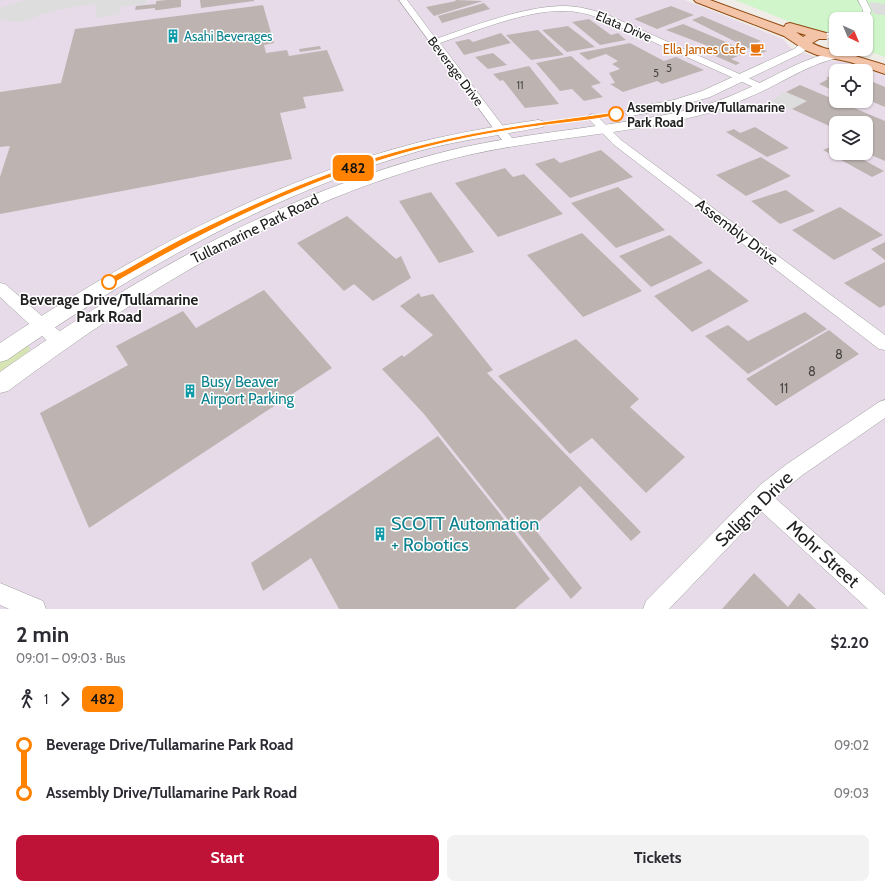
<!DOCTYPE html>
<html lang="en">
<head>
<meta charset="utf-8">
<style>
	:root { --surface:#fff; --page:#f2f2f3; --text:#2b2b33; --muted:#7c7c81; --accent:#bf1237 }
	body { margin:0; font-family:Cabin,sans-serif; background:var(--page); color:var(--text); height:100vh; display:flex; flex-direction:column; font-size:15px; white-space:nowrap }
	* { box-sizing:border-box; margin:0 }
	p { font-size:13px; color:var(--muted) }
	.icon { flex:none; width:22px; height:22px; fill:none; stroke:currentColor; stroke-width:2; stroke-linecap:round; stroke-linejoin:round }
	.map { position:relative; height:609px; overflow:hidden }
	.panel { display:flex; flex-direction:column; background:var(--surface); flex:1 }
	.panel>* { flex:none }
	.badge { padding:0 8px; border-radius:6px; font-size:14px; line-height:26px }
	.needle { width:26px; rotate:136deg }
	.fabs { position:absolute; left:829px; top:12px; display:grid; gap:8px }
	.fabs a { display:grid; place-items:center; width:44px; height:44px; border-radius:8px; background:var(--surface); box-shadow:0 1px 3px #0004; font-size:20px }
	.map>.badge { position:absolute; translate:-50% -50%; box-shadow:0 0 0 2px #fff }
	.legs { display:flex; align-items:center; gap:6px; height:44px; padding:0 16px; font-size:13px }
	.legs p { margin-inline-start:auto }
	.headline { display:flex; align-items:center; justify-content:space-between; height:68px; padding:0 16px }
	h1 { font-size:22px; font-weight:700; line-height:30px }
	.cta { display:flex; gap:8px; margin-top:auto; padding:8px 16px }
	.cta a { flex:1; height:46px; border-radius:8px; background:var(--accent); color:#fff; font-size:16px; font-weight:700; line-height:46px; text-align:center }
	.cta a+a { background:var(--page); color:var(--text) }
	ul { padding:0 16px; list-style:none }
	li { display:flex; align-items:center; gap:14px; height:48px; font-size:15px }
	li i { display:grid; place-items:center; width:6px; height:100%; margin:0 5px; background:currentColor }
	li i::after { content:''; width:10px; height:10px; margin:-5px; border:3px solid; border-radius:50%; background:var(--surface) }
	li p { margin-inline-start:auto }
	li:first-child i { background:linear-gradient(#0000 50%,currentColor 0) }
	li:last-child i { background:linear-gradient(currentColor 50%,#0000 0) }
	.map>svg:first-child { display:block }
	.industrial { fill:#e8dbe9; fill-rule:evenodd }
	.grass { fill:#d6e5b3 }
	.park { fill:#d0f5ca }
	.parking { fill:#ddd }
	.building { fill:#bdb4b1 }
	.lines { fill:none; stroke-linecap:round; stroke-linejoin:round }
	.minor-casing { stroke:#9e9e9e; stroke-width:1 }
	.tertiary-casing { stroke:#9e9e9e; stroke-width:1 }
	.primary-casing { stroke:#90490e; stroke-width:2 }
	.minor { fill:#fff; fill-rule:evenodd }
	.tertiary { fill:#fff; fill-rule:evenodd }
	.primary { fill:#f4c4a9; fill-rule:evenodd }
	.line-1 { fill:#ff8200; stroke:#fff }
	.stop-1-dot { fill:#fff; stroke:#ff8200; stroke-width:2 }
	.labels { text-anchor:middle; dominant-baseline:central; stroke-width:3; stroke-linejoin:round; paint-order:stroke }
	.far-number-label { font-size:11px; fill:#484645 }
	.far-street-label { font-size:13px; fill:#212121; stroke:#fff }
	.far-culture-label { font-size:13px; fill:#0d838f; stroke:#fff; text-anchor:start }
	.far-food-label { font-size:13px; fill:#c56008; stroke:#fff; text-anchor:end }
	.far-stop-label { font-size:13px; font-weight:bold; fill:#212121; stroke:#fff; text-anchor:start }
	.number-label { font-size:13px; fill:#484645 }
	.street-label { font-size:15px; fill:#212121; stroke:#fff }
	.stop-label { font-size:15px; font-weight:bold; fill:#212121; stroke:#fff }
	.culture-label { font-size:15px; fill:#0d838f; stroke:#fff; text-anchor:start }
	.near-street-label { font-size:18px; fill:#212121; stroke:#fff }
	.near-culture-label { font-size:18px; fill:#0d838f; stroke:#fff; text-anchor:start }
</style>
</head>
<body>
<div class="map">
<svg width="885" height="609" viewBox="0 0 885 609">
	<rect width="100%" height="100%" fill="#f0ece8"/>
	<path class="industrial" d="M0,0h685l98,39 9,10 33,11 24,2 36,14v533h-885zM836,71h30v30h-30zM836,123h30v30h-30z"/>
	<path class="grass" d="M27,345l3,3 -2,4 -28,20v-12z"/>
	<path class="park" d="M735,0h150v57l-23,-8h4v-30h-30v17l-18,-3z"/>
	<path class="parking" d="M25,0h121v4l-25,3 -2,8 -24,3 2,-14 -41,6 -39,13 -17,-5v-10z
		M869,2l16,2v11l-11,-1z
		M786,92l21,9 -16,9 -21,-9z"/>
	<path class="building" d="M167,0h14v7l-23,3h-3v-2l-20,2 1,-4 20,-2v-3z
		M200,0h54v1l-53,7z
		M455,0l28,1 -49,15 -8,-9 30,-6z
		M484,3l6,6 -48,14 -4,-7z
		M263,5l11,38 -10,2 2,8 21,-3 2,6 38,-6 17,41 -41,6 3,11 -26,5 12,46 -292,55v-37l10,-31 -10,1v-55l61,-9 14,-54z
		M671,6l23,9 -37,14 -23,-10z
		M702,16l59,25 -9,4 15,6 -7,3 -68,-34z
		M589,19l22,16 7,-2 8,7 -26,5 -28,-23z
		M683,24l43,18 21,10 -16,7 9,4 -4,2 -23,-10 7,-3 -6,-2 2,-1 -50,-19z
		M568,26l27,21 -28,5 -25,-22z
		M538,30l26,25 -33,5 -25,-25z
		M501,33l10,10 -47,12 -9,-13 14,-3 4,3z
		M630,43l34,18 12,-4 28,13 -42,14 -5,-3 -34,11 -13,-8 5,-1 -6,-10 11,-4 -8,-5 6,-3 -12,-7 -18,6 -9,-7z
		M320,46l1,3 -21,3 -1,-3z
		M493,53l14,12 -19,4 -13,-12z
		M571,56l30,27 -10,3 12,11 -19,4 -12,-12 -12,2 -24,-28z
		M529,66l30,38 -34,4 -22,-28 -3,1 -7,-7z
		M836,71v15l-6,3 -11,-5 9,-5 -2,-1 8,-4z
		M866,79l19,8v20l-19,-8z
		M800,85l85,36v40l-19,-8v-7l2,-2 -2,-1v-20h-30v6l-44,-20 15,-8 -21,-9z
		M755,127l34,21 -22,9 -41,-25 8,-3 6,4z
		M835,145l1,8h15l33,18 -12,6 -49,-27z
		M601,150l32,27 -63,21 -35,-34 19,-6 6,5z
		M761,157l30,19 -45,20 -30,-21z
		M505,168l8,9 11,-3 39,40 -65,23 -43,-54z
		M618,187l47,43 -49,18 -45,-45z
		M786,190l29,21 -35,13 -29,-23z
		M431,192l43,60 -35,11 -40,-62z
		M840,207l43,28 -49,25 -42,-30z
		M347,216l49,43 5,-3 10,22 -38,23 -19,-17 -10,7 -47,-48z
		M582,233l60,58 -59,26 -56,-62z
		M670,235l33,28 -52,24 -32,-31z
		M885,242v18l-14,-11z
		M885,262v43l-5,3 -36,-25z
		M709,269l40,32 -57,31 -38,-36z
		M264,290l68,78 -243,160 -49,-115 88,-48 -12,-19 67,-35 13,17z
		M419,293l2,4 12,-3 60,76 -6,3 154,159 -10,9 -51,-55 -47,41 49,61 -11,11 -147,-185 -42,-45 20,-14 2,2 29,-22 -33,-29z
		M805,312l22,17 -79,45 -43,-38 23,-11 20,16z
		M829,330l30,24 -83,52 -30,-27z
		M576,339l63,60 -9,8 55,50 -39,36 -54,-55 -22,16 -72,-78z
		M438,436l59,74 53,69 -35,30h-176l-28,-51 -48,33 -12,-28z
		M754,573l34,34 11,-14 17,16h-94z"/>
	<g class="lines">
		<g class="minor-casing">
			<path id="minor" d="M399,0h8l29,39c36,-13 90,-33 127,-33 16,0 30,4 45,9l156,70 2,2 -2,2h-6l-156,-70c-13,-5 -25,-8 -39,-8 -36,-1 -88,20 -123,32l75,99 -6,3 -4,-1z
				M858,0h8l5,10 -2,12h-3v-3h-4l1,-9z
				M836,31v6l-10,2 -4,-3 1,-2z
				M592,114l4,1 25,25 264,195v15l-6,-1 -266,-205 -26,-27z
				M0,283l5,1 60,52 2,5 -2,5 -6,1 -6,-1 -53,-49z
				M885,400v18l-84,58 -26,22 110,97v14h-17l-106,-97 -93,97h-26l3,-8 114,-116 27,-21 92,-62z
				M0,583l43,18 3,8h-37l-9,-4z"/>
		</g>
		<g class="tertiary-casing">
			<path id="tertiary" d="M806,41l6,3 -10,9 -92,44 -34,10 -44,9 -5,-1 -2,-3 2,-3 47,-9 28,-9 92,-42 8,-7z
				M836,52l4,1 2,2 -2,2c-31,8 -47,19 -75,33 -22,10 -45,20 -68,26 -75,19 -154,22 -229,39 -171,40 -321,132 -460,236l-8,2v-21c142,-100 294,-186 464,-225 74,-16 150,-20 224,-37 24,-6 47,-15 69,-26 26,-12 49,-27 79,-32z
				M538,120l5,1 2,3 -2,3c-15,3 -30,5 -45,8 -30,5 -60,10 -89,19 -146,44 -277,119 -402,206l-7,2v-19c128,-85 266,-161 416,-200 40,-10 81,-17 122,-23z"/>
		</g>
		<g class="primary-casing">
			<path id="primary" d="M694,0h16l74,27 2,-3 4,-1 36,10 2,3 -2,3h-7l-7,4c19,10 25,6 45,6l-5,6 33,10v9l-35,-12 -33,-7 -12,-5 -21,-14 -88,-34zM796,32l10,3 -3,2z"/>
		</g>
		<use href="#minor" class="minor"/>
		<use href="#tertiary" class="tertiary"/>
		<use href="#primary" class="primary"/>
	</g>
	<path class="line-1" d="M616,112l3,2 -1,1c-23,5 -48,7 -72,10 -40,5 -80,12 -119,22 -112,28 -216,80 -315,137l-3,1 -4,-3c5,-5 14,-9 20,-12 19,-11 37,-21 56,-31 79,-39 159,-75 244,-95 63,-16 127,-23 191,-32z"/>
	<defs>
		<g id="building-bare" transform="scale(1.08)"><path d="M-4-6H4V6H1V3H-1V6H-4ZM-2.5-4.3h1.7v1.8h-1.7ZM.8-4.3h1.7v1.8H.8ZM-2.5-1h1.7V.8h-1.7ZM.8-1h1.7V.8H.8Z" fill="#0f9aa8" stroke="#fff" stroke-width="2.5" paint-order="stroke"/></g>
		<g id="cafe-bare" transform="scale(1.08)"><path d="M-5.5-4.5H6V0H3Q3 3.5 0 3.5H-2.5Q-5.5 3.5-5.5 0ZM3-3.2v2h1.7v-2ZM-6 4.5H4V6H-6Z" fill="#e8710a" stroke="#fff" stroke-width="2.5" paint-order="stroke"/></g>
	</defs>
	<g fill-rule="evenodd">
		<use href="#building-bare" x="173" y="36"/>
		<use href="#cafe-bare" x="757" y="49"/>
		<use href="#building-bare" x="190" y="391"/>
		<use href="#building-bare" x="380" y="534"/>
	</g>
	<g class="stop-1-dot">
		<circle cx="616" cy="114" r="7"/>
		<circle cx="109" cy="282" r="7"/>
	</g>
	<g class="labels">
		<g class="far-number-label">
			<text x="669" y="68">5</text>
			<text x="656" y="73">5</text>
			<text x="520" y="85">11</text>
		</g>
		<g class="far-street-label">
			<text transform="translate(624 26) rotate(23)">Elata Drive</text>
			<text transform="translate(456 71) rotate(53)">Beverage Drive</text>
		</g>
		<g class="far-culture-label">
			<text x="184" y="36">Asahi Beverages</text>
		</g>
		<g class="far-food-label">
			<text x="746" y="49">Ella James Cafe</text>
		</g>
		<g class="far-stop-label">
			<text x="627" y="107">Assembly Drive/Tullamarine<tspan x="627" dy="15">Park Road</tspan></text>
		</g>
		<g class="number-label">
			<text x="839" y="354">8</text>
			<text x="812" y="371">8</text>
			<text x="784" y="388">11</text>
		</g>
		<g class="street-label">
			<text transform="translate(255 229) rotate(-26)">Tullamarine Park Road</text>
			<text transform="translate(737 232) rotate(37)">Assembly Drive</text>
		</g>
		<g class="stop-label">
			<text x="109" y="300">Beverage Drive/Tullamarine<tspan x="109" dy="17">Park Road</tspan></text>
		</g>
		<g class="culture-label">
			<text x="201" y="382">Busy Beaver<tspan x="201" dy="17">Airport Parking</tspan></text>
		</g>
		<g class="near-street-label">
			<text transform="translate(754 509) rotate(-44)">Saligna Drive</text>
			<text transform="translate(823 554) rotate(42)">Mohr Street</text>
		</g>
		<g class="near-culture-label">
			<text x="391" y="524">SCOTT Automation<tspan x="391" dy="21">+ Robotics</tspan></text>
		</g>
	</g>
</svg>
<div class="fabs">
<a><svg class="needle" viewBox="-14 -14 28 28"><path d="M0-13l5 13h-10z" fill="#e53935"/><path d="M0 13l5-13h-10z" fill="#7c7c81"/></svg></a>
<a><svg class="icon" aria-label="locate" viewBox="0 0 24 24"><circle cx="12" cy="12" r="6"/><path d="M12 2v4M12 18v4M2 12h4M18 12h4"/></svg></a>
<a><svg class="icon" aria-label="layers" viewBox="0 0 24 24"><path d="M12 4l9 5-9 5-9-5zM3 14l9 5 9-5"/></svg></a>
</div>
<b class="badge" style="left:353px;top:168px;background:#ff8200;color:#111">482</b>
</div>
<section class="panel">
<div class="headline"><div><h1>2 min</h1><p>09:01 – 09:03 · Bus</p></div><b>$2.20</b></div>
<div class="legs"><svg class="icon" aria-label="walk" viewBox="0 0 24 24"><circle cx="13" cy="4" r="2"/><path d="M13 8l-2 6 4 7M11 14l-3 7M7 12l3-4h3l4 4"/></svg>1<svg class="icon" aria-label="forward" viewBox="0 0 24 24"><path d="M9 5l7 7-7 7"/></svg><b class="badge" style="background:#ff8200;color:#111">482</b></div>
<ul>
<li><i style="color:#ff8200"></i><b>Beverage Drive/Tullamarine Park Road</b><p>09:02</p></li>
<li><i style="color:#ff8200"></i><b>Assembly Drive/Tullamarine Park Road</b><p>09:03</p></li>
</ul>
<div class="cta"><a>Start</a><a>Tickets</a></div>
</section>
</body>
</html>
